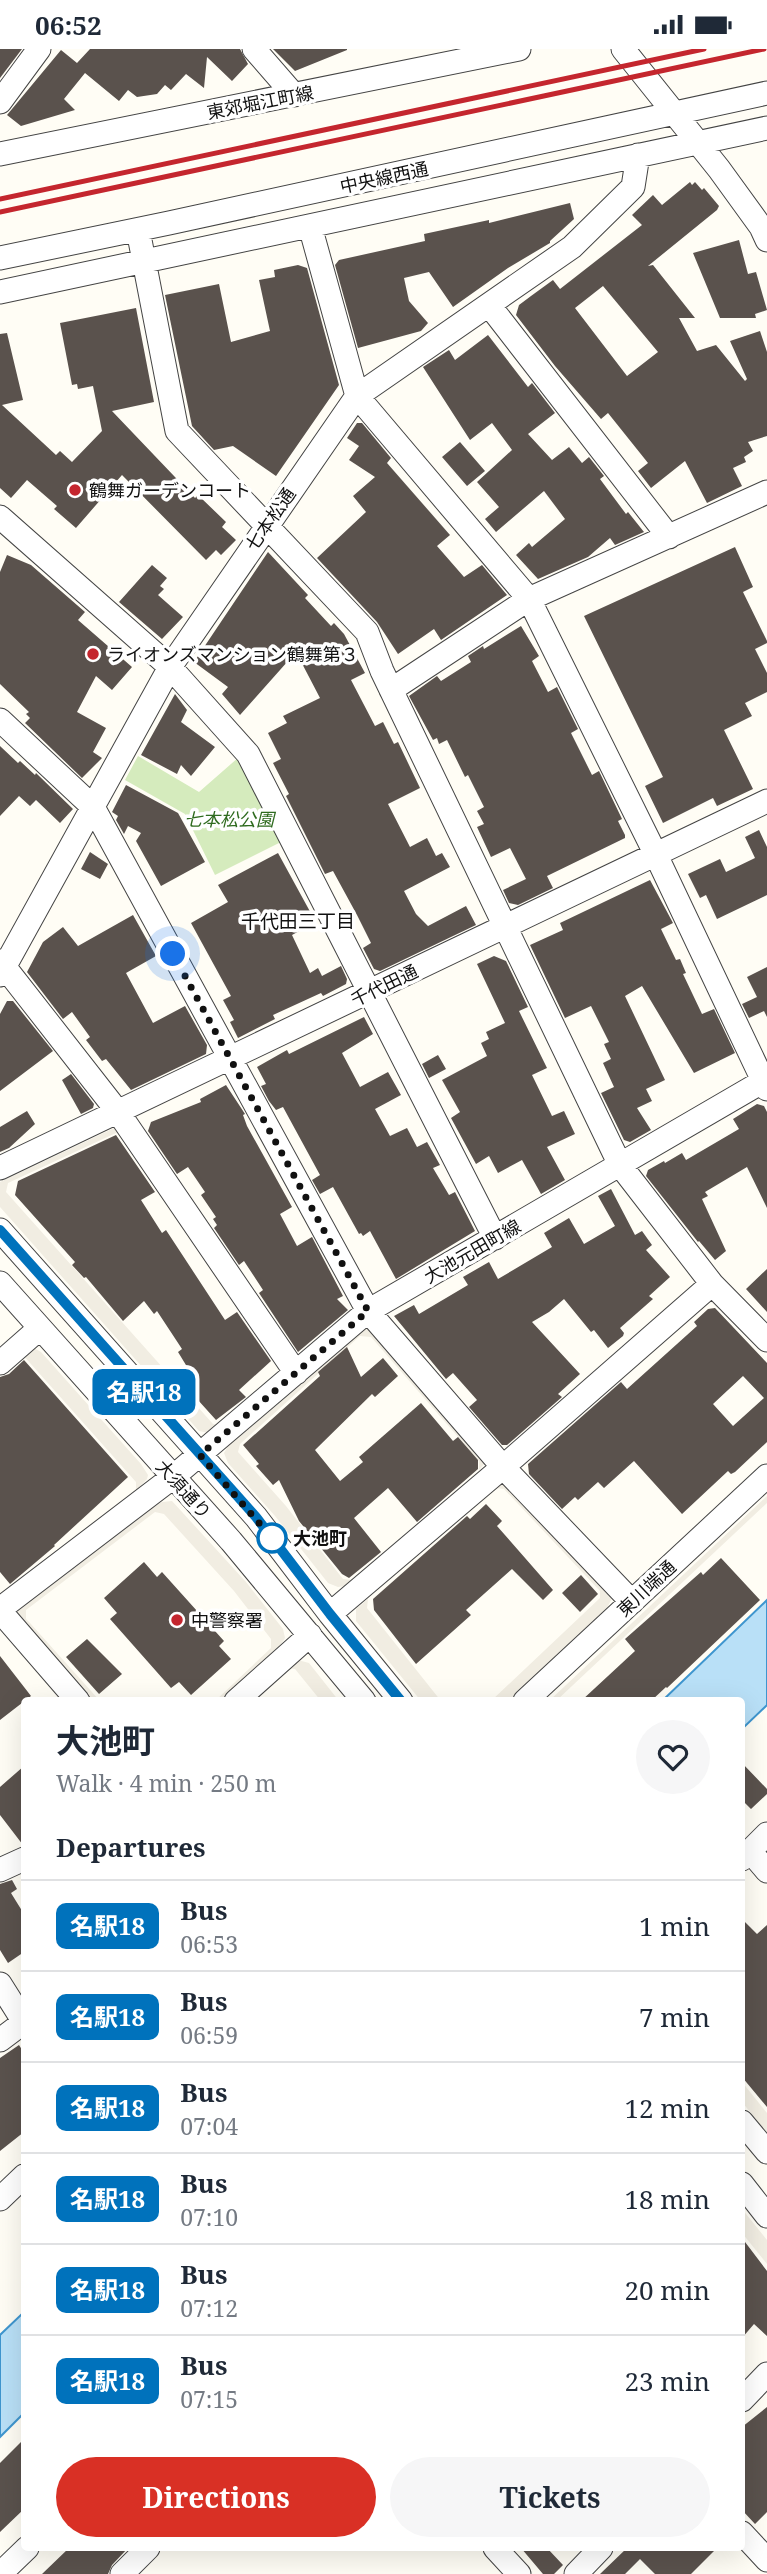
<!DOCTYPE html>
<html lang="en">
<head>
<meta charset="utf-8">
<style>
	:root { --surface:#fff; --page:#f6f6f7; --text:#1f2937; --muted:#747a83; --line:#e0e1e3; --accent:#d93025 }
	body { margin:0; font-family:"Noto Serif","Noto Sans JP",serif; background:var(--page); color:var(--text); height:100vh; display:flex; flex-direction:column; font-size:26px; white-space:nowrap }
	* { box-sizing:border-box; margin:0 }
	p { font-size:23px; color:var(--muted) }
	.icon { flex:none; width:38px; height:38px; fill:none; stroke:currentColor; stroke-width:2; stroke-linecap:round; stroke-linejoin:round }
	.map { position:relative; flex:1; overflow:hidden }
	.details { position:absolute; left:21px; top:1648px; width:724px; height:854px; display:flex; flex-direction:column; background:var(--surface); border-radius:7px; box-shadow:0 7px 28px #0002 }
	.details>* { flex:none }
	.badge { padding:0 14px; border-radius:10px; font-size:24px; line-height:46px }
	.you { position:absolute; width:35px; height:35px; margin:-18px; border:5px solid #fff; border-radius:50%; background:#1a73e8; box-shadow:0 0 0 10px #1a73e833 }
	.map>.badge { position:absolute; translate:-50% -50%; box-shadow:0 0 0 4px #fff }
	h2 { padding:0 35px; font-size:26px; line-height:63px }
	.round { display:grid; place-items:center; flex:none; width:74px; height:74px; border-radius:37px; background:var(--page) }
	.head { display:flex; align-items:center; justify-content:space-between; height:119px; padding:0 35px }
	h1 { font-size:33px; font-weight:700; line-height:52px }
	.primary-button { display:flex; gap:14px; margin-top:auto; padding:14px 35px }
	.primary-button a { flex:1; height:80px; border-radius:42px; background:var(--accent); color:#fff; font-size:28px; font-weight:700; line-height:80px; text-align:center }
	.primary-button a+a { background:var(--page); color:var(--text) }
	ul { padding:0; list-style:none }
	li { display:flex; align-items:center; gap:21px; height:91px; padding:0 35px; border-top:2px solid var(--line) }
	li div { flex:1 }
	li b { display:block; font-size:26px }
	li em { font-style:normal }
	li .badge { min-width:77px; font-weight:700; text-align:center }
	.status { display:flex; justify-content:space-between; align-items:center; height:49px; padding:0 35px; background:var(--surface); direction:ltr }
	.status svg { height:19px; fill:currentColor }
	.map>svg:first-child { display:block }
	.green { fill:#d5ebbd }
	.plaza { fill:#f1ede2 }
	.water { fill:#b9e0f7; stroke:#3f96cf; stroke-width:2 }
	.building { fill:#5a524d; fill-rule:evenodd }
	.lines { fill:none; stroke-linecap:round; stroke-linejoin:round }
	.minor-casing { stroke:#444; stroke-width:25 }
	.minor { stroke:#fff; stroke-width:23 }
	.rail { stroke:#c4262e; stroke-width:5 }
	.line-casing { stroke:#fff; stroke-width:16 }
	.line { stroke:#0072bc; stroke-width:10 }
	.walk { stroke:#111; stroke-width:7; stroke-dasharray:0 12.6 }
	.poi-dot { fill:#c4262e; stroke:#fff; stroke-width:2.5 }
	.stop-dot { fill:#fff; stroke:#0072bc; stroke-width:3.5 }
	.labels { text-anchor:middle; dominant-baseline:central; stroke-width:7; stroke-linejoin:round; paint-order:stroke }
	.street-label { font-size:18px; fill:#111; stroke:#fff }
	.poi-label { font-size:18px; fill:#111; stroke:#fff; text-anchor:start }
	.park-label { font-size:18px; font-style:italic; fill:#2f6b1f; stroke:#fff }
	.stop-label { font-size:18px; font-weight:bold; fill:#111; stroke:#fff; text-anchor:start }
	.neighbourhood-label { font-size:19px; fill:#111; stroke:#fff }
</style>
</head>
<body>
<div class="status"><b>06:52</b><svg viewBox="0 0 49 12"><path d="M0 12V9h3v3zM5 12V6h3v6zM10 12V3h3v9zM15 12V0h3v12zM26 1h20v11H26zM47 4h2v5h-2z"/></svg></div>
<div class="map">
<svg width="767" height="2525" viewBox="0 0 767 2525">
	<rect width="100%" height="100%" fill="#fffdf5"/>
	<path class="green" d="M138,707l61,36 40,-35 42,85 -66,33 -30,-61 -60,-34z"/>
	<path class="plaza" d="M114,1079l10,6 -8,-1 -108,50 -2,9 207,232 9,1 -13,8 -10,-2 -199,-224v-25z
		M367,1278l119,135 -7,8v-9l-108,-124 -11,-1 -120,108 -2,8 48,54 57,73 9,1 -7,6 -7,1 -10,-4 -53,-67 -47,-53 -4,-10 7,-12z
		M34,1299l7,4 100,112 7,11 -1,4 -11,12v-9l-114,-128z
		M505,1433l105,110 2,6 -7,14 -97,89h-17l109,-103v-7l-96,-102 -8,-1z
		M767,1447v7l-211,198h-7z
		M172,1452l74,81 37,47 2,9 -4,6 -59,57h-7l56,-53v-9l-37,-48 -70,-77 -9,-2 -129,98v9l4,4 70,78h-12l-73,-89 137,-105 10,-5z
		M368,1550l-1,9 74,93h-20l-65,-80v-12z
		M298,1611l11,3 30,38h-18l-26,-32 -9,-1z
		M742,2033l25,31v20l-25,-31z
		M742,2160l25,31v24l-25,-31z"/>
	<path class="water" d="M767,1551v105l-25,24v-28h-80z
		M24,2263v101l-24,24v-102z"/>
	<path class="building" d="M0,0h22l-22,29z
		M90,0h150l8,15 -16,17 -25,-24 -3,31 -18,-14 -15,16 -6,-5 -8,9 -20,3 -9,-7 -9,11 -34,-28 -21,26 11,11 -54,16 -14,-11 54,-65 16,13z
		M273,0h74v1l-52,21z
		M690,133l2,3 3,-3 7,8 2,-2 15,18 -2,4 -69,56 5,-1 42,53h-16l18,33 19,-6 29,36 2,-2 -17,-38 30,-10 7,21v84l-19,6 5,9 -9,6 2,5 -13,6 9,18 -35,17 -22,-42 -34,27 -13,-17 10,-8 -40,-50 -7,6 -46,-53 -39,-51 3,-10 12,-9 22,-16 7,9 82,-64 -10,-10 21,-20 9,10zM603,237l55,66 -31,24 -52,-68z
		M570,154l4,16 -24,22v2l-42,25 -55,39 -24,-35 -25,6 5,23 19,22 -7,8 -63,17 -23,-83 4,-5 86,-19 -1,-7 65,-14v3z
		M739,191l9,34 8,-2 11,38 -12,4 1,4h-36l-27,-65z
		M298,216l9,3 32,117 -63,91 -43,-30 -19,4 -22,-24 -27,-131 54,-11 12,58 39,-11 -11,-51 16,-3 -1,-7z
		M136,259l18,94 -42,9 83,87 3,-3 28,27 -4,5 14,13 -15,15 -5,-5 -10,10 -84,-85 -46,53 -22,-19 3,-3 -30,-26 -16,18 -11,-10v-154l7,-1 16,67 -21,5 54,50 4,-4 12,11 30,-31 -9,-45 -15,3 -1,-5 -5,1 -12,-62z
		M488,286l40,52 4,-4 23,30 -27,21 24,26 17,-13 13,16 7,-6 15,19 -4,3 26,35 2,-2 16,20 -29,13 -5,-7 -22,19 -50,22 -22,-24 13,-12 3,4 33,-28 -21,-28 -48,41 -11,-13 14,-12 -22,-25 35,-32 -20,-27 -22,17 -47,-73 26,-17 6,10z
		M357,374h5l29,35 -4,5 63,72 -13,11 27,31 18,-12 25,30 -66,45 -7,-11 -36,25 -21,-32 -60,-64 49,-46 -13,-16 22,-19 -26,-17 10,-14 -12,-8z
		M460,393l25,29 -18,15 -25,-29z
		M735,498l18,40 -10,5 24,49v2l-12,6 12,24v19l-22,11 7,13 -28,14 29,59 -36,17 -4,-8 -50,25 -18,-37 18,-9 -79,-161z
		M268,503l40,43 -3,3 26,28 3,-3 10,11 21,39 -14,7 24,46 8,-4 11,22 4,-2 22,46 -32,16 22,43 17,-9 9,18 6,-3 8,14 -46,24 12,23 12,12 38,-20 10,19 -96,46 -6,-2 -11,-21 8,-5 -14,-28 -24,-44 -8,3 -39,-78 3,-2 -16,-31 8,-4 -13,-26 19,-10 -4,-7 37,-18 -24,-46 -56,63 -18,-21 6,-7 -34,-25z
		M7,506l24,10 54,47 -7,8 54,47 -20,23 -16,-14 -19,36 29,16 -13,24 9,6 -20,20 -57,-55 5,-5 -4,-4 3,-2 -29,-28v-112z
		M152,516l15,13 -7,8 4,3 -6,6 25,22 -21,22 -43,-37z
		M521,577l18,30 -7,5 16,31 9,-5 21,42 -7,4 21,42 7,-4 23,48 -4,2 7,14v3l-78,38 6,12 -35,17 -9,-2 -6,-13 23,-11 -16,-31 -19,9 -14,-30 7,-3 -7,-13 7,-4 -16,-32 -3,2 -18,-37 -8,4 -2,-6 -4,2 -24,-44 28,-20 4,5 30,-19 -3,-6 15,-10 1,3z
		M175,645l12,16 -6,12 34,25 -24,29 -10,-11 -4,9 -36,-19z
		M0,697l18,17 2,-2 15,14 1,-2 37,36 -13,14 -24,-23 -6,6 -11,-10 -19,20z
		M126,736l52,28 27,49 -44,24 -25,-45 5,-8 -13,-7 -4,8 -8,-14 2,-4 -6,-4z
		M759,781l8,17v48l-50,24 -11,-24 -6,3 -12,-24 32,-15 6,13 29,-14 -10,-21z
		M90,803l18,12 -8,15 -19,-10z
		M278,804l35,64 -2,1 3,5 -22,12 18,38 8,-5 4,8 19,-10 6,13 -1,5 -23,12 -2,-3 -48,22 2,4 -37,19 -8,-16 4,-2 -11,-20 8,-4 -40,-73 37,-21 -10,-17z
		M650,831l23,43 -12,6 15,31 4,-1 6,14 -3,1 19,40 12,-5 21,44 -41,20 -52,-87 -17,10 40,84 -19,9 6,12 -15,7 14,22 -21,12 -6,-2 -23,-47 13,-6 -11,-24 8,-4 -7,-15 5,-2 -18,-36 -26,12 -35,-73 33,-15 -3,-7z
		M133,866l23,41 -30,17 27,50 32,-17 22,39 -1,9 -75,36 -25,-31 -4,2 -16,-21 4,-3 -18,-25 -9,7 -36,-47 16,-30 20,-15 15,19z
		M494,907l12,5 22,46 -9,4 28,57 -15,7 20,41 12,-5 11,23 -28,13 18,33 -24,14 -19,-34 -24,13 -9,-17 -13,8 -25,-46 9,-6 -18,-32 45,-24 -6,-13 8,-4 -3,-7 19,-9 -28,-59z
		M767,918v50l-3,-6 -15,7 -7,-14 15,-7 -10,-20z
		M7,952h6l40,50 -53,40v-77z
		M364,968l9,17 -31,19 18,34 28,-15 13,23 -26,14 15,27 17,-8 10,19 10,-5 13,23 -7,3 16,27 6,-3 20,39 -79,48 -26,-48 -7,5 -2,-3 -2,1 -26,-47 -13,7 -8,-14 8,-5 -37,-68 -7,3 -7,-9 -8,-15 5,-2 -9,-17 30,-17 2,4z
		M438,1006l8,14 -17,9 -7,-14z
		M71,1025l23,30 -1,4 -12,6 -19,-34z
		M226,1036l19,29 -2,1 4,11 45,81 -12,7 17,32 15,-9 31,59 -6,3 11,11 -50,42 -39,-59 4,-3 -19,-29 -5,4 -25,-37 3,-3 -4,-6 3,-2 -15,-22 4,-3 -17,-25 -11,7 -29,-43 3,-9 50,-20 -1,-3z
		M757,1055l7,2 3,6v96l-20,-41 -42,25 3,4 -6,3 24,52 -11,9 -16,-19 -1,1 -52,-66 2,-6 16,-9 1,2 17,-10 4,7 53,-31 -6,-10z
		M27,1062l8,13 -26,24 -9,4v-25z
		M116,1086l39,57 -14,8 21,33 4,-3 59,90 12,-8 34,49 -32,29 7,7 -30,23 -37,-41 10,-9 -11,-18 4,-3 -25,-38 -3,3 -10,-13 -21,20 -37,-44 -2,1 -12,-13 3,-3 -60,-67 3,-14z
		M611,1140l24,46 7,-4 10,14 -6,5 24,27 -21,19 4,3 -33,29 4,5 -1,3 -15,12 -14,-18 -3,2 -27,-33 -15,13 -17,10 48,52 -22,20 4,3 -55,48h-5l-33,-38 8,-7 -24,-27 -7,6 -52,-63 20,-11 5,9 49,-29 -5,-8 26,-15 9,17 54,-32 -8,-14 25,-15 15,26 31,-18 -17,-30z
		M767,1220v43l-21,-23z
		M715,1259l52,55v79l-32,30 -4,2 -3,-3 -46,43 -48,-53 -30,27 -6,-6 -20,18 -3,-3 -13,12 -33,-35 -1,-10 93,-82 6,7 70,-63 -3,-4 14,-13zM743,1327l21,22 -31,28 -20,-22z
		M347,1298l14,30 22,-19 15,18 -23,21 -3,-3 -57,56 25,31 23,-19 -4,-5 62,-54 32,38 5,-4 20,23v9l-61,53 -29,-34 -34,30 27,34 -32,26 -7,-4 -43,-53 -20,-41 -6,5 -17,-19 3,-2 -16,-19 77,-69 -2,-4z
		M24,1311l104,117 -74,68 1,1 -45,38 -10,-12v-195l9,-3z
		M486,1455l16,17 -5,5 56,64 -10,10 -31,-31 -46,41 5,5 -55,49 -42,-54 -1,-11 94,-83 3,3z
		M721,1509l39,42 -93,88 -1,-1 -15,14h-70l54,-50 -10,-12 76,-67 2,3z
		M144,1513l13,15 5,-5 62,69 -5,5 12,13 -40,36 -12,-13 -8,6 -61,-69 7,-6 -13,-15z
		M581,1526l17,19 -18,18 -18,-19z
		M87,1590l35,35 -23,20 -33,-37z
		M0,1607l31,40 -31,24z
		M742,1714l25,26v5l-16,15 -9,-9z
		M24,1717v79h-1l-23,-30v-28z
		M12,1831l5,9 -6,4 13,21v38l-16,11 -8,-13v-66z
		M742,1870l15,15 10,-9v182l-25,-30z
		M19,1996l5,8v79l-24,19v-93z
		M742,2189l25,33v65l-13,-12 -12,14z
		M767,2358v105l-12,12 -13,-14v-83z
		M24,2390v70l-24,23v-69z
		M69,2499h59l-16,17 -4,9h-66z
		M521,2499h26l16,17 -9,9h-11z
		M627,2499h90l-26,26h-36l-15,-15 -15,15h-25z"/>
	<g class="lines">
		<g class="minor-casing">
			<path id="minor" d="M254,0l40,46
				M623,0l96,120 42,58 6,13
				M0,53l39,-53
				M0,105l519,-105
				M310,177l47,170 172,203 127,256 111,234
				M138,181l39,201 190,201 15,39 238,494 92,119 55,56
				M0,209l169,-35 598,-130
				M0,243l767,-164
				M489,256l180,232
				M0,468l170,150 78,87 247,484
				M391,641l138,-91 238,-107
				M0,671l93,87 275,504 135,156 129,135
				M0,912l118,151 178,261
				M0,926l170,-308 187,-271 215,-149 61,-60 5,-32
				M0,1119l767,-367
				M0,1181l256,287 74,97 71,87
				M0,1234l231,258 133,160
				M0,1314l40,-35
				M0,1560l173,-132 195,-166 399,-232
				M0,1562l78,90
				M330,1565l173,-147 209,-183
				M236,1652l74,-66
				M525,1652l242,-225
				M750,1802l17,20
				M742,1810l25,-25
				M0,1821l24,-11
				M0,1935l24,38
				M0,1991l24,-18
				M742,2073l25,30
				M742,2135l25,32
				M0,2150l24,-23
				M742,2351l25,-26
				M742,2484l25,27
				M495,2499l24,26
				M0,2525l27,-26
				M122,2525l26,-26
				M576,2525l25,-26"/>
		</g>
		<use href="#minor" class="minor"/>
		<path class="rail" d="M0,150l704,-150
			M0,163l764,-163"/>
	</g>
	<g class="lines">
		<g class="line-casing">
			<path id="line" d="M0,1181l256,287 74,97 71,87"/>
		</g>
		<use href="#line" class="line"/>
		<path class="walk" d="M173,905l195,357 -168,144 72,83"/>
	</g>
	<g class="poi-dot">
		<circle cx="75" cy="441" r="7"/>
		<circle cx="93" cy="605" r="7"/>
		<circle cx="177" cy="1571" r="7"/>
	</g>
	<circle class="stop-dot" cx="272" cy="1489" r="14"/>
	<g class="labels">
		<g class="street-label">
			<text transform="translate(260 53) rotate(-11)">東郊堀江町線</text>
			<text transform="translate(384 128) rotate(-12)">中央線西通</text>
			<text transform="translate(270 470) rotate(-55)">七本松通</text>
			<text transform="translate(384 936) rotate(-26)">千代田通</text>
			<text transform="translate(472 1202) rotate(-30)">大池元田町線</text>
			<text transform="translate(184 1440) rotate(48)">大須通り</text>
			<text transform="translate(646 1539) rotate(-43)">東川端通</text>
		</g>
		<g class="poi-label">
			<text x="89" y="441">鶴舞ガーデンコート</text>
			<text x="107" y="605">ライオンズマンション鶴舞第３</text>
			<text x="191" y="1571">中警察署</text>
		</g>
		<g class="park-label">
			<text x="229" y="770">七本松公園</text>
		</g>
		<g class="stop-label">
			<text x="293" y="1489">大池町</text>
		</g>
		<g class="neighbourhood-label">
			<text x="298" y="872">千代田三丁目</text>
		</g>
	</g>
</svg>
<div class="you" style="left:173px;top:905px"></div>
<b class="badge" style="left:144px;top:1343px;background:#0072bc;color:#fff">名駅18</b>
<section class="details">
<div class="head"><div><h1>大池町</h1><p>Walk · 4 min · 250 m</p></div><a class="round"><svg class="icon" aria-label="heart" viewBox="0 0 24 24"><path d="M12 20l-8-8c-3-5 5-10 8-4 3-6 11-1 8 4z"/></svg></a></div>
<h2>Departures</h2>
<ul>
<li><span class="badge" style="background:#0072bc;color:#fff">名駅18</span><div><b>Bus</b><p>06:53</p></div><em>1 min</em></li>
<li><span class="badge" style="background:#0072bc;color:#fff">名駅18</span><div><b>Bus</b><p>06:59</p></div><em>7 min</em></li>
<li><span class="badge" style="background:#0072bc;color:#fff">名駅18</span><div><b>Bus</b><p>07:04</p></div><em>12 min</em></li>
<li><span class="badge" style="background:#0072bc;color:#fff">名駅18</span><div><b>Bus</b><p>07:10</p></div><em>18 min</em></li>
<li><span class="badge" style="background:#0072bc;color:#fff">名駅18</span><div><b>Bus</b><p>07:12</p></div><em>20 min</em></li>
<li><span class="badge" style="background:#0072bc;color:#fff">名駅18</span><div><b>Bus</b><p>07:15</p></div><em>23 min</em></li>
</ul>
<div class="primary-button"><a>Directions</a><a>Tickets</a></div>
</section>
</div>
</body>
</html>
